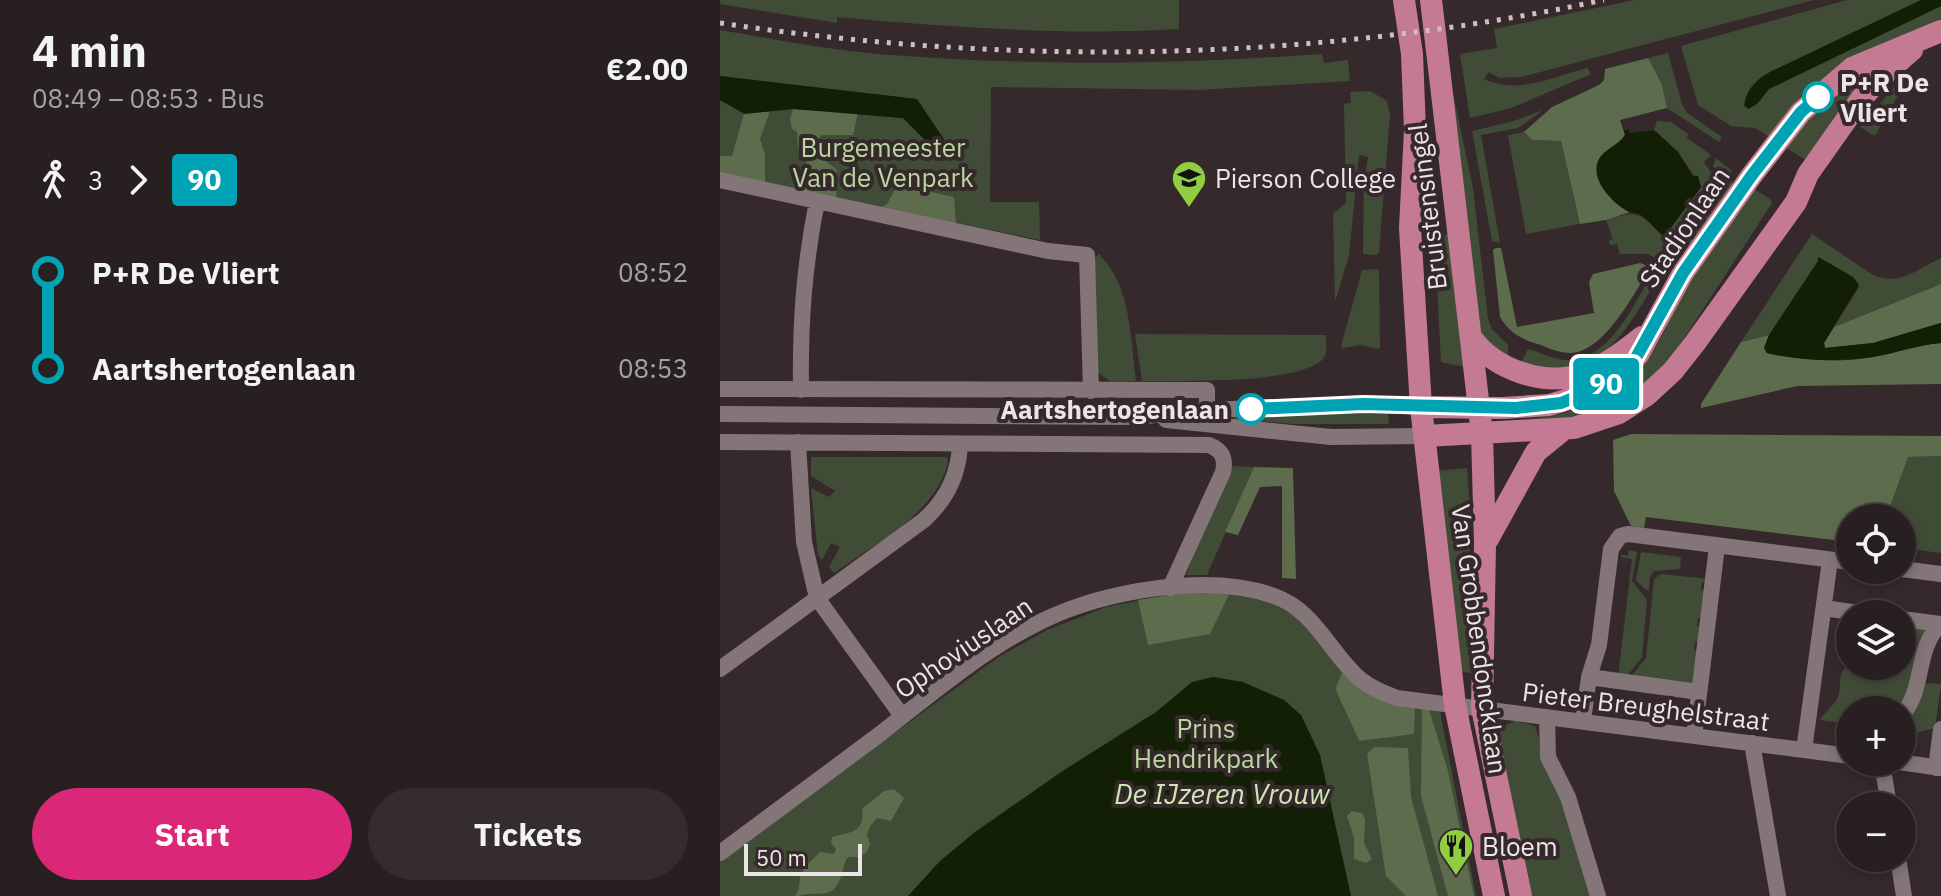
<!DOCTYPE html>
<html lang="en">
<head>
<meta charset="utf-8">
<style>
	:root { --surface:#281f21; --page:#342c2e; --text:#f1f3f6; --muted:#a5a2a5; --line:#443d3f; --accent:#db2777 }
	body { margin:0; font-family:"IBM Plex Sans",sans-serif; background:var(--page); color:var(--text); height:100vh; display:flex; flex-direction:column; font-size:30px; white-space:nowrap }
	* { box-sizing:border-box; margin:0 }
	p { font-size:26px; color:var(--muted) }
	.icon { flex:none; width:44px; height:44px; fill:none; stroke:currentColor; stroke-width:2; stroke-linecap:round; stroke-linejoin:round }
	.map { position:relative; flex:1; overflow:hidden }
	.details { display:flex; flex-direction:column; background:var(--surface); width:720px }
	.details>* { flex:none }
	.badge { padding:0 16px; border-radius:6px; font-size:28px; line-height:52px }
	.tools { position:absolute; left:1116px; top:504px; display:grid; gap:16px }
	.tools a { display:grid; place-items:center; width:80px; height:80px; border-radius:50%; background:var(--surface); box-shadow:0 4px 12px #0003,0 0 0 2px var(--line); font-size:40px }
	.scale { position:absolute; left:24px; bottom:20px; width:118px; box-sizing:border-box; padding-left:8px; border:4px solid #ede4e7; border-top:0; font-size:22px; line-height:28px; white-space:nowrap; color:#ede4e7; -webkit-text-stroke:6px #35292c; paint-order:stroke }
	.map>.badge { position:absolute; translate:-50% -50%; box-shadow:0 0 0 4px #fff }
	.legs { display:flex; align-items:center; gap:12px; height:88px; padding:0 32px; font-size:26px }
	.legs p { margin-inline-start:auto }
	.summary { display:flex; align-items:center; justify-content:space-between; height:136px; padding:0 32px }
	h1 { font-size:44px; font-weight:800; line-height:60px }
	.action { display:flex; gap:16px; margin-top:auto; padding:16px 32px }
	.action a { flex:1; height:92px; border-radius:48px; background:var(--accent); color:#fff; font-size:32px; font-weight:800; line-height:92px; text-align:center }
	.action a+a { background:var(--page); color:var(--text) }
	ul { padding:0 32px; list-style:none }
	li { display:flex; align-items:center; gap:28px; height:96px; font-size:30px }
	li i { display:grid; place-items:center; width:12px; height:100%; margin:0 10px; background:currentColor }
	li i::after { content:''; width:20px; height:20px; margin:-10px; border:6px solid; border-radius:50%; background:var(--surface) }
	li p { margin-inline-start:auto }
	li:first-child i { background:linear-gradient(#0000 50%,currentColor 0) }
	li:last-child i { background:linear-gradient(currentColor 50%,#0000 0) }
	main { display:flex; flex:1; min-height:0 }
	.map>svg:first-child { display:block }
	.green { fill:#414c37 }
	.forest { fill:#5c6c4d }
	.water { fill:#121f04 }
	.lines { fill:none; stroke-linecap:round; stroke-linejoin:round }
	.minor { stroke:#837578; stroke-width:16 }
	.major { stroke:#c37a92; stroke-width:22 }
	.rail { stroke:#cbc1c4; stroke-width:5; stroke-dasharray:4 8; stroke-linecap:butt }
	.line-1-casing { stroke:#fff; stroke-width:18 }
	.line-1 { stroke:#00a3b4; stroke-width:12 }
	.stop-1-dot { fill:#fff; stroke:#00a3b4; stroke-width:4 }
	.labels { text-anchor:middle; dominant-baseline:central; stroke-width:8; stroke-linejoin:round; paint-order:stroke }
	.stop-label { font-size:26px; font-weight:bold; fill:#ede4e7; stroke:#35292c; text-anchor:start }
	.park-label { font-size:26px; fill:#b9d69f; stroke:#35292c }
	.poi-label { font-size:26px; fill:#ede4e7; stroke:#35292c; text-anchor:start }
	.street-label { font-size:26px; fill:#ede4e7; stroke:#35292c }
	.water-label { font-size:28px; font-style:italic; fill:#cbe8b0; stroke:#35292c }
</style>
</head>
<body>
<main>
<section class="details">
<div class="summary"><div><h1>4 min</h1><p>08:49 – 08:53 · Bus</p></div><b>€2.00</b></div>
<div class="legs"><svg class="icon" aria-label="walk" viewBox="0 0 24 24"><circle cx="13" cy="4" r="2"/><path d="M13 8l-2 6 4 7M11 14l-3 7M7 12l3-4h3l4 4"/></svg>3<svg class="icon" aria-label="forward" viewBox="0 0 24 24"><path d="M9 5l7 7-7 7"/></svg><b class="badge" style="background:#00a3b4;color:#fff">90</b></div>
<ul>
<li><i style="color:#00a3b4"></i><b>P+R De Vliert</b><p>08:52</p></li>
<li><i style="color:#00a3b4"></i><b>Aartshertogenlaan</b><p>08:53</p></li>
</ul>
<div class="action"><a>Start</a><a>Tickets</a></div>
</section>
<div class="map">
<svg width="1221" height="896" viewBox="0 0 1221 896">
	<rect width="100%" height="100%" fill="#35292c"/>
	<path class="green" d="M0,0h459v29c-114,7 -228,-2 -342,-12v6l-117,-19z
		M915,0h179l-293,77 -22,1 -10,-6 -5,7c33,16 70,-2 103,-11l4,6 -80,34 -41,10 -10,-64 37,-6 -3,-19z
		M1127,0h74l-151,72 -12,31 10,-14 173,-83v16l-103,48 -67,68 -16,-10 -24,-2 -33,-21 -17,-59z
		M0,30c52,9 104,19 157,24 148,12 297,11 445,0l2,9 24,-3 2,21 -152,9 -207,-3 -1,115h49l1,38 -320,-66v-74l25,14 48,-5 110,9 36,36 6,2 4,-3v-6l-33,-48 -196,-23z
		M948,53l14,51 5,9 35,24 -3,5 -52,-34 -5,-24 -14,-26z
		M1168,55l-79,107 -24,-15 43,-50z
		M1185,83l-30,53 -15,-9 35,-41z
		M650,91l17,10 3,13 -11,138 -3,3 -13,-1 1,-73 4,-24 -9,-2 -10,100 -14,47 -2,-88 13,-11 -2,-99 7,-1 -1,-11z
		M731,93h2l20,95 15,131 4,10 16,16v12l-21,-14 -8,-15z
		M823,110l-25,18 -37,7 19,108 -8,-2 -20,-110 42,-10z
		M937,121l14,1 17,12 -1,4 24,17 -7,7 16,25 -62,73 -10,-6h-28l-3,-10 -7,1 -1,-5 4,-1 -7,-19c34,-11 33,-7 58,17l37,-50 -5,-12 -2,1 -16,-24 -24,-22z
		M804,132l8,8 29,1 19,83 -54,10 -18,-99z
		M996,158l15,12 2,22 -17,26 -45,46 -10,-1 62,-69 4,-10 -14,-18z
		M1031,187l19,12 2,4 -103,159c-25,25 -55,48 -91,56 -19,5 -43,3 -63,5v-3c64,-4 109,-21 144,-79 8,-12 11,-27 18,-39 22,-40 49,-77 74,-115z
		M729,233l16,134 -24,-5 -6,-115 6,-10z
		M1092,234l61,41c27,11 43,-5 68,-17v26l-107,43 25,-40 -11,-13 -28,-16 -51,77 -28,7z
		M379,254c33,33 31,84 37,127h-26l-13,-9 -4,-112z
		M659,269l1,78 -2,2 -17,-4 -18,3 -2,-2 21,-76z
		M934,271l4,7c-25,40 -49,93 -105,91 -10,0 -22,-4 -32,-6l7,-14c11,3 25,10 36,11 47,2 69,-56 90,-89z
		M415,334l191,1c0,6 2,19 -3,24 -26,26 -143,21 -181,22z
		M614,413l54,1 1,10h-96l-59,-5v-3z
		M1221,456v97l-39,-5v-30h-16l22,-61z
		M91,457h136l1,5c-11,51 -75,83 -114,111l-5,-6 11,-20 -9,-4 -9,17 -4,-5 -7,-67 18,9 6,-6 -24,-15z
		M507,466l27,1 -47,108h-21z
		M747,468l3,41v164l-11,-2 -22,-200z
		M909,550l8,2 -5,29 15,19 -5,57 -17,22 -7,-2 14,-118 -11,-2v-2l7,1z
		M921,552l40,5 -1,12 -26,2 -4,6 -1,13h-3l-10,-10z
		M941,574l47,5v3h-6l-1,8 6,1 -4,27h-5l-1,8 5,1 -2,15h-5l-1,8 5,1 -4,33 -66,-5 17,-21 8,-79z
		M488,587l48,6 53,32 45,55 85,26 37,190h-756v-36l280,-204 47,-26 59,-23z
		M1182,622l33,4 -33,84h-52v14l-30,-4c4,-8 17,-16 19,-26 3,-13 -3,-21 11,-29l52,1z
		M1203,683l18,1 -6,44 -16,4 -17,-2v-12z
		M795,721l20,5 4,13 1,16 20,39 30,102h-61l-32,-159 5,-10z"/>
	<path class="forest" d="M928,58l14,26 5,24 -47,12 5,15 -8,11 -6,2 5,54 14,10 -24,8 -26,4 -19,-83 -29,-1 -8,-8 28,-25 47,-22 5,-5 1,-11z
		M73,109l65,4 -5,22h-31l-12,12h-12l-1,-15 -5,-3 -2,-10z
		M50,111l-10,28 5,15v29l-45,-9v-18h12l12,-43z
		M96,157h5l16,13 -1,29 -37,-9 8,-29z
		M185,186l49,11 2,28 -77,-17 8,-4 9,-16z
		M776,248h5l16,79 77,-14 -5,-31 4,-8 47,-11 11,4c-17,26 -42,76 -73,85 -13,3 -25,-2 -37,-7 -18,-5 -31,-11 -41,-28l-7,-67z
		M1221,284v39l-68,20 -48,5 -1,-5 10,-16z
		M1049,335l-5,13 3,5c34,8 72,10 106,4 24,-4 44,-12 68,-14v41l-144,2 -96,22v-4l40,-62z
		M911,434l310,2v20l-33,1 -22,61h-36v24l-204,-25 -2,11 -13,-2 -17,-35 -1,-51z
		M534,467l39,1 3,111 -14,-1v-92l-22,1 -22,48 -13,-3z
		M511,590l-21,44 -62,11 -10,-45 50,-8z
		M623,670l72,31 -1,33 -55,7c-3,-10 -24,-49 -23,-53 2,-6 5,-12 7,-18z
		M702,703h5l21,68 26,125h-26l-27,-100z
		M654,747l34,1 3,49 27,99h-32l-20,-20 -19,-122z
		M174,789l10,9 -13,23 -14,-3 -7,8 -3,9 3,9 -3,8 -7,5h-12c-5,7 -4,12 -7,20 -7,19 -15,16 -32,17 -5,0 -9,2 -14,2 6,-8 3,-12 6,-21 3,-8 13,-17 19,-23l14,2 2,-5 -5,-6 1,-6c18,-5 33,-4 30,-28l22,-18z
		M632,811l10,2 3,6 -1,24 8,16 -6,4 -12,-4v-21l-7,-22z"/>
	<path class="water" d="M1201,0h20v6l-172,83 -11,14 -9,6 -5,-3c2,-17 12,-26 26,-34z
		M0,76l197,23 32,48v6l-4,3 -6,-2 -36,-36 -110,-9 -48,5 -25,-14z
		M909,129l1,4 24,-3 24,22 15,24h5l3,11 -37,50c-7,-6 -15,-17 -23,-22 -4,-2 -8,-2 -12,-3 -16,-8 -39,-32 -31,-51 5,-12 20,-15 27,-26l-1,-4z
		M1098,257l35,20 6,8 -35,58 1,5 48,-5 68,-20v20c-25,2 -44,10 -68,14 -34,5 -72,4 -106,-4l-3,-5 5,-13 49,-74z
		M493,677l30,5 41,18 17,15 19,40 31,141h-443l32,-35 35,-29 86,-60 95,-60 36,-30z"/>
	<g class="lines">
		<path class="minor" d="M0,180l328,71 39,4 4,136
			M0,389l487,1v20
			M81,390c-1,-67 3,-123 16,-189
			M0,414l416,3 71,-7 156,-6 58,3
			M446,420l165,17 94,-1
			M0,442l489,3c13,5 17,13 14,27l-53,116
			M78,442l6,100 13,56 85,118
			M1182,569l39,5
			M1104,608l41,6
			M1182,619l39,5
			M0,669l204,-149c22,-20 35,-46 36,-76
			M869,677l110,15
			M1182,715c24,-28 12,-63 38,-91
			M827,717l1,40 20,40 30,99
			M863,721l6,-44 10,-32 12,-96 9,-13 8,-2 222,28
			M974,736l23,-190
			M1032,743l26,153
			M1084,750l26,-190
			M1162,762l7,44
			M1179,762l42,6
			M1216,768l5,-39
			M0,853c53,-40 107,-79 160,-119 51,-40 105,-86 164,-114 61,-29 165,-48 230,-24 42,15 55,56 86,83 11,9 24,14 37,19l453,58
			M1178,858l6,38"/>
		<path class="major" d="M684,0l8,54 3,76 -5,98 11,179 34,298 39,191
			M711,0l51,434 3,110 -3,164 39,188
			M751,337c23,33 74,50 112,37 22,-8 41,-23 59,-37
			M701,407l82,1 46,-3 34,-10 35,-19 20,-21 45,-82 69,-98 49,-63 51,-44 89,-37
			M705,436l149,-8 45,-15 28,-18 26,-24 22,-28 101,-141 12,-28 53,-75 19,-21 32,-28
			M768,539l48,-87 27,-22"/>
		<path class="rail" d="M0,23c295,44 592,39 884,-23"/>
	</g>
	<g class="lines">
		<g class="line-1-casing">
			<path id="line-1" d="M531,409l112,-5 153,4 45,-5 41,-17 31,-23 50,-90 69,-98 49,-63 17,-15"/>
		</g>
		<use href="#line-1" class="line-1"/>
	</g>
	<defs>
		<g id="school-pin" transform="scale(1.8)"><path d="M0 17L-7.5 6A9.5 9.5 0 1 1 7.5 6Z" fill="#90cd41" stroke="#35292c"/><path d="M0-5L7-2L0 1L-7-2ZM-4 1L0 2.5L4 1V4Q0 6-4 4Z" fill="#111"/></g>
		<g id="restaurant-pin" transform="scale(1.8)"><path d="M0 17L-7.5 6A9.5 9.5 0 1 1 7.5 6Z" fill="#90cd41" stroke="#35292c"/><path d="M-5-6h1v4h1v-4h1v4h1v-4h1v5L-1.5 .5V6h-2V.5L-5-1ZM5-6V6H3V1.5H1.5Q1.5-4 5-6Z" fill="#111"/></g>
	</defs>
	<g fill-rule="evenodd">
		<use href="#school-pin" x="469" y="178"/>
		<use href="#restaurant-pin" x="736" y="846"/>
	</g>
	<g class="stop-1-dot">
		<circle cx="1098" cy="97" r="14"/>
		<circle cx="531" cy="409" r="14"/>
	</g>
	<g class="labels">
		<g class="stop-label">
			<text x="1120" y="82">P+R De<tspan x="1120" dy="30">Vliert</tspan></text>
			<text x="509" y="409" text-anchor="end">Aartshertogenlaan</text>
		</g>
		<g class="park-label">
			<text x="163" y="147">Burgemeester<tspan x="163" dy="30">Van de Venpark</tspan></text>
			<text x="486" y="728">Prins<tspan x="486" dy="30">Hendrikpark</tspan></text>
		</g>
		<g class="poi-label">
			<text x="495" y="178">Pierson College</text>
			<text x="762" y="846">Bloem</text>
		</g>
		<g class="street-label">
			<text transform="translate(707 207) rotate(-97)">Bruistensingel</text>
			<text transform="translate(964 227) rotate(-56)">Stadionlaan</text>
			<text transform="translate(760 639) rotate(82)">Van Grobbendoncklaan</text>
			<text transform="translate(243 647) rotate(-34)">Ophoviuslaan</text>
			<text transform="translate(926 706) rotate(7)">Pieter Breughelstraat</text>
		</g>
		<g class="water-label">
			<text x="502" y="793">De IJzeren Vrouw</text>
		</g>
	</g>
</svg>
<div class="tools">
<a><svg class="icon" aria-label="locate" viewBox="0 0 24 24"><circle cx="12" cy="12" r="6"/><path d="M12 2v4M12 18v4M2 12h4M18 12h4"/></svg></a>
<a><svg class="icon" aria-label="layers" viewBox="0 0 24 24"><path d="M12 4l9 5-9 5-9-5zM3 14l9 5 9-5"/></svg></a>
<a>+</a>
<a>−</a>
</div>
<div class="scale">50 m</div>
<b class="badge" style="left:886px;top:384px;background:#00a3b4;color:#fff">90</b>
</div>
</main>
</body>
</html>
